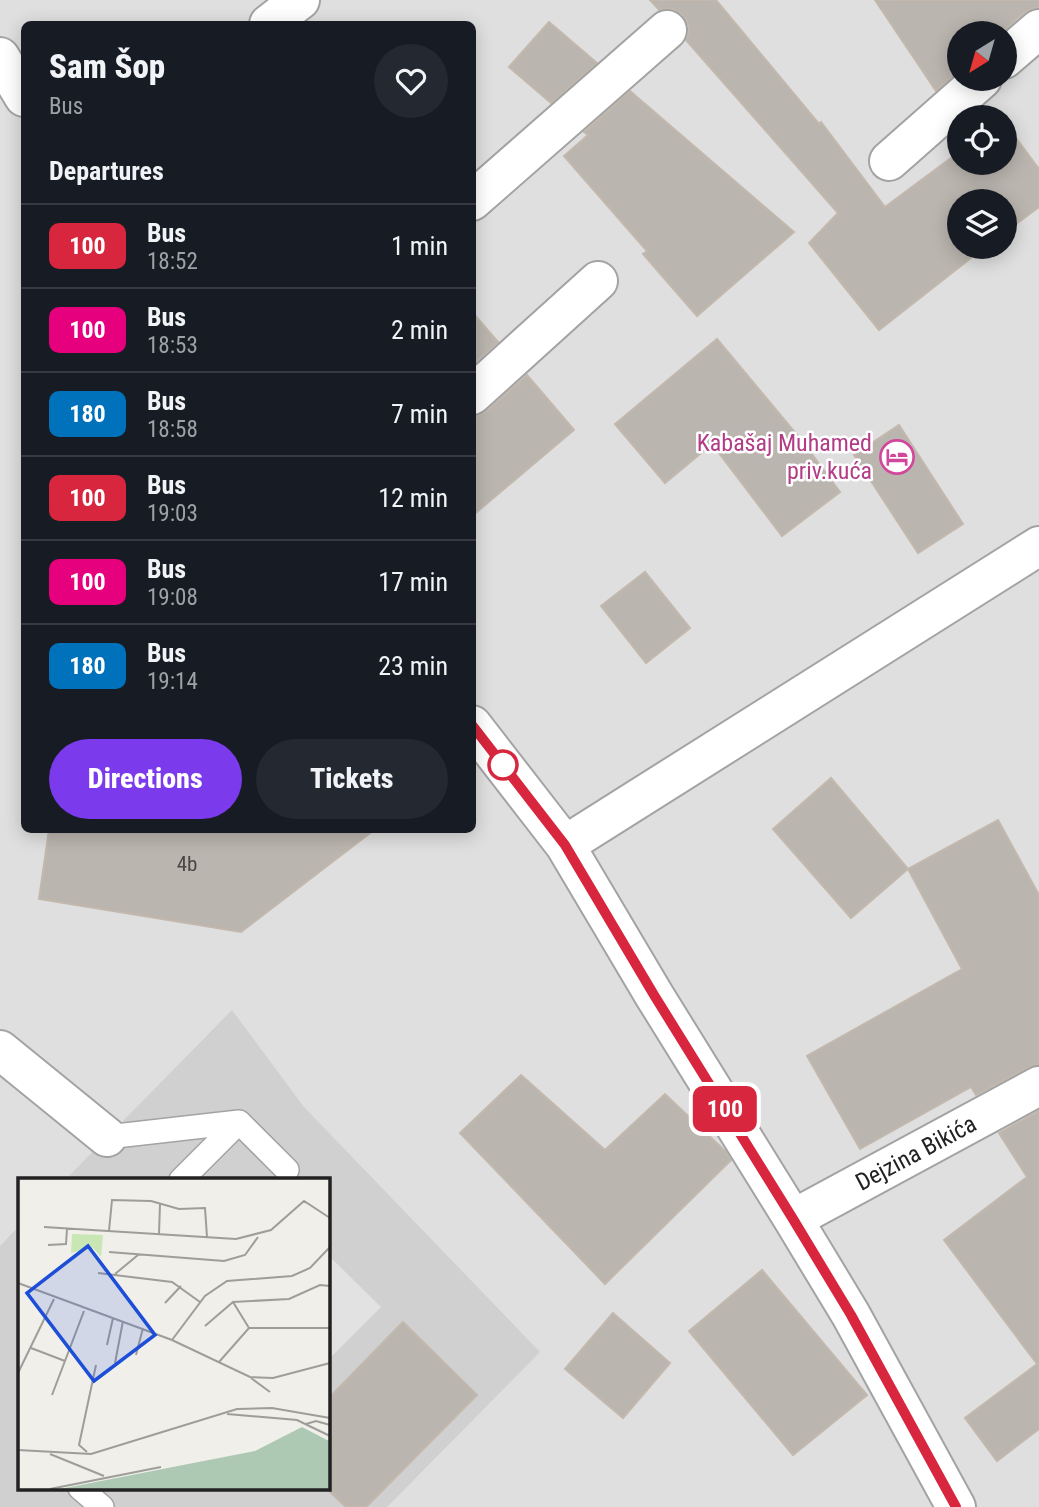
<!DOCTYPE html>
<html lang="en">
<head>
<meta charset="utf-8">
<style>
	:root { --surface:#171b24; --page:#242831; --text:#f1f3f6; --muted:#9ea1a6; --line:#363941; --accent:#7c3aed }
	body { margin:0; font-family:"Roboto Condensed",sans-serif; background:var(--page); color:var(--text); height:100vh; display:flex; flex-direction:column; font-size:26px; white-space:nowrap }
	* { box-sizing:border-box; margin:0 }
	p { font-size:23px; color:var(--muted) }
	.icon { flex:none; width:38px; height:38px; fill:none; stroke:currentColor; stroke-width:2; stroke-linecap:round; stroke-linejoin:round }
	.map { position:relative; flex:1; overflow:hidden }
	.side { position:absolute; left:21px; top:21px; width:455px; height:812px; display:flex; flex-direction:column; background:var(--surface); border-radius:10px; box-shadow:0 4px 18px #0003 }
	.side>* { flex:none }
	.badge { padding:0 14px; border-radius:10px; font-size:24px; line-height:46px }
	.needle { width:46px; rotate:217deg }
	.controls { position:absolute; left:947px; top:21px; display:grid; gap:14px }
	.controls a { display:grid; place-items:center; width:70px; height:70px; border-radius:50%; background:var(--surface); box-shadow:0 4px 18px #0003; font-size:35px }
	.map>.badge { position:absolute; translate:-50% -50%; box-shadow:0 0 0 4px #fff }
	h2 { padding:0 28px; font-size:26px; line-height:63px }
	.round { display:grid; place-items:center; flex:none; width:74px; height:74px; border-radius:37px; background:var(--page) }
	.summary { display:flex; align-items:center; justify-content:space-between; height:119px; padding:0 28px }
	h1 { font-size:33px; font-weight:800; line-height:52px }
	.cta { display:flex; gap:14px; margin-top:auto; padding:14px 28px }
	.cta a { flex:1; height:80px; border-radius:42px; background:var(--accent); color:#fff; font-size:28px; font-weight:800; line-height:80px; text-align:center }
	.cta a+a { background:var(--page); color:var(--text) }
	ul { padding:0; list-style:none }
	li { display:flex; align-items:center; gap:21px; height:84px; padding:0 28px; border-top:2px solid var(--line) }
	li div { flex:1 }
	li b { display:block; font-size:26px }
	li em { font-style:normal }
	li .badge { min-width:77px; font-weight:700; text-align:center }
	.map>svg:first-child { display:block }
	.residential { fill:#e0dfdf; fill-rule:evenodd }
	.religious { fill:#d0d0d0 }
	.parking { fill:#e2e2e2 }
	.building { fill:#bbb5af; stroke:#c2b8ad; stroke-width:2 }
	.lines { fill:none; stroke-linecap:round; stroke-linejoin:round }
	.lane-casing { stroke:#a3a3a3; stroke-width:26 }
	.street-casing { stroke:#a3a3a3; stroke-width:42 }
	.lane { stroke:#fff; stroke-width:23 }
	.street { stroke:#fff; stroke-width:38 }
	.line-casing { stroke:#fff; stroke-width:16 }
	.line { stroke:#d7263d; stroke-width:10 }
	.stop-dot { fill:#fff; stroke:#d7263d; stroke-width:3.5 }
	.labels { text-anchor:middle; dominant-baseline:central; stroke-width:5; stroke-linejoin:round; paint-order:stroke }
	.number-label { font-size:21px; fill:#484745 }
	.hotel-label { font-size:24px; fill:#b23c85; stroke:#fff; text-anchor:end }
	.street-label { font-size:24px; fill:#222; stroke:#fff }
	.inset-road { fill:none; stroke:#9e9d9a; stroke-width:2 }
	.view { fill:#1d4ed8; fill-opacity:0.15; stroke:#1d4ed8; stroke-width:3.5 }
	.inset-edge { fill:none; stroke:#222; stroke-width:3.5 }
</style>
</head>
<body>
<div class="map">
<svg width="1039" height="1507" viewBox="0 0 1039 1507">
	<rect width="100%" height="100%" fill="#f1efea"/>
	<path class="residential" d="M0,0h1039v1507h-1039zM24,24h448v806h-448zM959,33h45v46h-45zM959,117h45v46h-45zM959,201h45v46h-45zM19,1180h308v308h-308z"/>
	<path class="religious" d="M232,1010l72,97 236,245 -153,155h-387v-261l19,-20v262h308v-308h-262z"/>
	<path class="parking" d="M327,1254l54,53 -54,54z"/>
	<path class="building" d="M650,0h66l103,124 2,-2 64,85 74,-55v11h45v-41l35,47v38l-35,26v-32h-45v46h26l-106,83 -70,-87 29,-30 -152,-173 2,-4 1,-10 -6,-11 -10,-6h-10l-4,1z
		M875,0h164v8h-5l-9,4 -25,21h-41v37l-23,21z
		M549,22l48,41 -46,40 -42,-36z
		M630,91l164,141 -97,84 -54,-62 4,-3 -83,-95 24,-21 -4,-3z
		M472,312l26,30 -26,23z
		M717,339l86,103 37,50 -58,44 -70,-92 -47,39 -50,-59z
		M527,375l47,55 -102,86v-100h5l10,-5z
		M899,425l64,99 -45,29 -64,-98z
		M645,572l45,56 -44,35 -45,-57z
		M831,778l77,91 -57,49 -78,-89z
		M998,820l41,75v169l-10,3 -53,28 -5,-8 -111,62 -53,-93 155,-87 -54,-100z
		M49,830h325l-133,102 -202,-33z
		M521,1075l84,75 60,-56 60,57 6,9 -126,124 -145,-151z
		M1039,1111v318l-42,32 -32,-43 72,-54 -93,-124 83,-63 -28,-44z
		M762,1270l105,125 -74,60 -104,-124z
		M613,1313l57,50 -47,55 -58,-49z
		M403,1322l74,73 -111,112h-20l-19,-18v-89z"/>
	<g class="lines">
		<g class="lane-casing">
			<path id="lane" d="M107,1137l132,-15
				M181,1180l58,-58 48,48
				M80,1488l22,19"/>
		</g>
		<g class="street-casing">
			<path id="street" d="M269,24l31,-24
				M0,57l24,40
				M1004,59l35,-30
				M889,161l93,-82
				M472,201l195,-171
				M472,395l126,-114
				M472,725l93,120 89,150 139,224 58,96 105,192
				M565,845l474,-299
				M0,1050l107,87
				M793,1219l246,-133"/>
		</g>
		<use href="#lane" class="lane"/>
		<use href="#street" class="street"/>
	</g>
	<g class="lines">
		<g class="line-casing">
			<path id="line" d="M472,725l93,120 89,150 139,224 58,96 105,192"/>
		</g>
		<use href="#line" class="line"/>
	</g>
	<defs>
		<g id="hotel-ring" transform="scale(1.75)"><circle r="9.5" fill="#fff" stroke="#d1479c" stroke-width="1.5"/><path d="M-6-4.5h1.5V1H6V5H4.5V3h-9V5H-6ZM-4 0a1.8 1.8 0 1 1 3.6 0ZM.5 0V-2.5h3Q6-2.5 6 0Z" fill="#d1479c"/></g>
	</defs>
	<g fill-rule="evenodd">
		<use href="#hotel-ring" x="897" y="457"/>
	</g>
	<circle class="stop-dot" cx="503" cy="765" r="14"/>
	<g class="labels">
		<g class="number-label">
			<text x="187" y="864">4b</text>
		</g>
		<g class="hotel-label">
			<text x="872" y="443">Kabašaj Muhamed<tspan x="872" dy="28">priv.kuća</tspan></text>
		</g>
		<g class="street-label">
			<text transform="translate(916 1153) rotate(-28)">Dejzina Bikića</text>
		</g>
	</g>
	<g transform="translate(18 1178)">
		<rect width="312" height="312" fill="#f1efea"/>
		<path d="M54,56l31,1 -2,22 -8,-9 -22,5z" fill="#c9e6b5"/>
		<path d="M284,249l27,14v48h-269l195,-38z" fill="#adc8b3"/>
		<path class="inset-road" d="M26,49l192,12 35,-9 33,-29 26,17M91,53l3,-31 39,1 28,8 26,-1 2,29M141,56l1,-30M30,67l18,-1 1,-15M91,74l115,9 21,-6 13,-18M80,95l74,9 28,20M97,96l23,-19M0,105l154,57 78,37 23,1 57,-15M215,124l56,-3 31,-14 10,1M147,125l16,-17M187,148l28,-24 16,26M154,162l33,-44 22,-15 65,-5 18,-8 20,-21M89,167l6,-27M13,170l34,13M118,177l7,-27M201,184l30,-34h81M97,185l8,-42M0,195l36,-74M233,200l19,14M34,217l32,-84M209,236l70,6 33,16M288,246l10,-3 14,4M0,272l73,4 146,-45 35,-1 58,10M69,274l-8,-7 17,-80M32,276l54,22M32,311l111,-22"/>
		<path class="view" d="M70,68l67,89 -61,46 -67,-88z"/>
		<rect width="312" height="312" class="inset-edge"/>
	</g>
</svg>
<div class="controls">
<a><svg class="needle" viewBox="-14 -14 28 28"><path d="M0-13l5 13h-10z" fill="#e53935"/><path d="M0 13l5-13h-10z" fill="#9ea1a6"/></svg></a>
<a><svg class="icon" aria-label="locate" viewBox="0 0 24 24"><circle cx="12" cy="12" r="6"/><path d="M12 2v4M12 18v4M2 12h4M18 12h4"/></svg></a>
<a><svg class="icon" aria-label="layers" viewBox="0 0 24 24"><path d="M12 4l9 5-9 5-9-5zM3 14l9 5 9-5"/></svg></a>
</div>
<b class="badge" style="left:725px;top:1109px;background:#d7263d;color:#fff">100</b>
<section class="side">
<div class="summary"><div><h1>Sam Šop</h1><p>Bus</p></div><a class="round"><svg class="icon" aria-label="heart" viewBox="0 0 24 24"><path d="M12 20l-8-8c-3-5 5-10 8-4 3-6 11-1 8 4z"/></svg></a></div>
<h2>Departures</h2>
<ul>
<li><span class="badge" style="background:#d7263d;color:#fff">100</span><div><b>Bus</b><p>18:52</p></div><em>1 min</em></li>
<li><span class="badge" style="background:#e6007e;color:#fff">100</span><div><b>Bus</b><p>18:53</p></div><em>2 min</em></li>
<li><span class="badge" style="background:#0072bc;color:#fff">180</span><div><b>Bus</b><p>18:58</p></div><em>7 min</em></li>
<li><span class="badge" style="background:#d7263d;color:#fff">100</span><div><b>Bus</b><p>19:03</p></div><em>12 min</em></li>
<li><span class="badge" style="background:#e6007e;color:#fff">100</span><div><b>Bus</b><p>19:08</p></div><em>17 min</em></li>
<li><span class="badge" style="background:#0072bc;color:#fff">180</span><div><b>Bus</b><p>19:14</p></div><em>23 min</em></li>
</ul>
<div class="cta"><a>Directions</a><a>Tickets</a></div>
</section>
</div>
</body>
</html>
